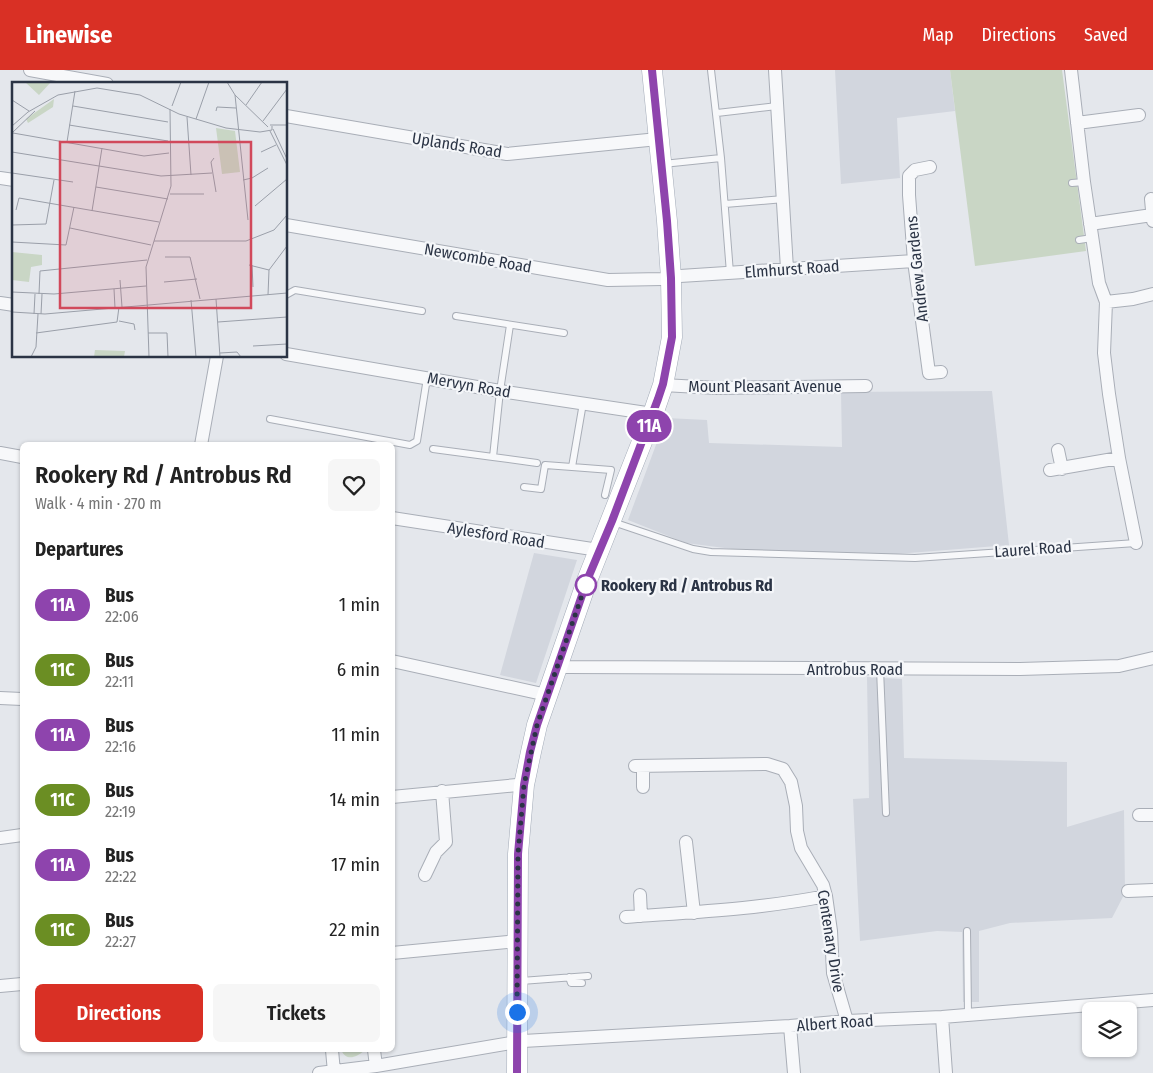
<!DOCTYPE html>
<html lang="en">
<head>
<meta charset="utf-8">
<style>
	:root { --surface:#fff; --page:#f6f6f6; --text:#222; --muted:#767676; --accent:#d93025 }
	body { margin:0; font-family:"Fira Sans Condensed",sans-serif; background:var(--page); color:var(--text); height:100vh; display:flex; flex-direction:column; font-size:19px; white-space:nowrap }
	* { box-sizing:border-box; margin:0 }
	p { font-size:16px; color:var(--muted) }
	.icon { flex:none; width:28px; height:28px; fill:none; stroke:currentColor; stroke-width:2; stroke-linecap:round; stroke-linejoin:round }
	.map { position:relative; flex:1; overflow:hidden }
	.sheet { position:absolute; left:20px; top:372px; width:375px; height:610px; display:flex; flex-direction:column; background:var(--surface); border-radius:8px; box-shadow:0 1px 4px #0004 }
	.sheet>* { flex:none }
	.badge { padding:0 10px; border-radius:16px; font-size:18px; line-height:32px }
	.fabs { position:absolute; left:1082px; top:932px; display:grid; gap:10px }
	.fabs a { display:grid; place-items:center; width:55px; height:55px; border-radius:8px; background:var(--surface); box-shadow:0 1px 4px #0004; font-size:25px }
	.you { position:absolute; width:25px; height:25px; margin:-12px; border:4px solid #fff; border-radius:50%; background:#1a73e8; box-shadow:0 0 0 8px #1a73e833 }
	.map>.badge { position:absolute; translate:-50% -50%; box-shadow:0 0 0 2px #fff }
	h2 { padding:0 15px; font-size:19px; line-height:45px }
	.round { display:grid; place-items:center; flex:none; width:52px; height:52px; border-radius:8px; background:var(--page) }
	.summary { display:flex; align-items:center; justify-content:space-between; height:85px; padding:0 15px }
	h1 { font-size:24px; font-weight:600; line-height:38px }
	.cta { display:flex; gap:10px; margin-top:auto; padding:10px 15px }
	.cta a { flex:1; height:58px; border-radius:8px; background:var(--accent); color:#fff; font-size:20px; font-weight:600; line-height:58px; text-align:center }
	.cta a+a { background:var(--page); color:var(--text) }
	ul { padding:0; list-style:none }
	li { display:flex; align-items:center; gap:15px; height:65px; padding:0 15px }
	li div { flex:1 }
	li b { display:block; font-size:19px }
	li em { font-style:normal }
	li .badge { min-width:55px; font-weight:700; text-align:center }
	header { display:flex; align-items:center; gap:30px; box-sizing:border-box; height:70px; padding:0 25px; background:var(--accent); color:#fff }
	header strong { font-size:24px }
	nav { display:flex; gap:28px; margin-inline-start:auto; font-size:18px }
	.map>svg:first-child { display:block }
	.built { fill:#d2d6de }
	.green { fill:#c9d6c5 }
	.lines { fill:none; stroke-linecap:round; stroke-linejoin:round }
	.service-casing { stroke:#a9aeb7; stroke-width:8 }
	.minor-casing { stroke:#a9aeb7; stroke-width:14 }
	.primary-casing { stroke:#a3abb8; stroke-width:21 }
	.service { stroke:#f7f8fa; stroke-width:6 }
	.minor { stroke:#f7f8fa; stroke-width:12 }
	.primary { stroke:#fff; stroke-width:20 }
	.line-casing { stroke:#fff; stroke-width:11 }
	.line { stroke:#8e44ad; stroke-width:8 }
	.walk { stroke:#2b3445; stroke-width:5; stroke-dasharray:0 9 }
	.stop-dot { fill:#fff; stroke:#8e44ad; stroke-width:2.5 }
	.labels { text-anchor:middle; dominant-baseline:central; stroke-width:4.5; stroke-linejoin:round; paint-order:stroke }
	.street-label { font-size:16px; fill:#2b3445; stroke:#f4f6f9 }
	.stop-label { font-size:16px; font-weight:bold; fill:#2b3445; stroke:#f4f6f9; text-anchor:start }
	.inset-road { fill:none; stroke:#9a9fa9; stroke-width:1 }
	.view { fill:#d1495b; fill-opacity:0.15; stroke:#d1495b; stroke-width:2.5 }
	.inset-edge { fill:none; stroke:#2b3445; stroke-width:2.5 }
</style>
</head>
<body>
<header>
<strong>Linewise</strong>
<nav><a>Map</a><a>Directions</a><a>Saved</a></nav>
</header>
<div class="map">
<svg width="1153" height="1003" viewBox="0 0 1153 1003">
	<rect width="100%" height="100%" fill="#e4e7ec"/>
	<path class="built" d="M835,0h115l5,41 -58,7 3,60 -59,6z
		M992,321l17,154 -125,10 -144,-5 -54,-7 -58,-23 38,-102 41,2 2,23 133,4 -1,-55z
		M534,483l43,7 -41,123 -36,-8z
		M867,607l35,2 2,79 163,4v65l57,-17 1,83 -13,25 -102,5 -31,8v71h-16l-1,-70 -25,-1 -77,10 -7,-142 16,-1z"/>
	<path class="green" d="M950,0h112l24,181 -111,15z
		M341,980h23v1c-8,6 -17,11 -23,-1z"/>
	<g class="lines">
		<g class="service-casing">
			<path id="service" d="M711,0l10,88 9,115
				M717,43l60,-7
				M663,94l58,-6
				M1072,113l12,-1
				M725,134l59,-5
				M1079,170l13,-2
				M286,225l9,-5 127,21
				M456,246l108,17
				M583,333l-11,64 39,3 -6,25
				M270,349l140,26 7,-4 10,-63
				M433,379l60,8 7,-66 10,-66
				M493,387l44,6
				M524,417l17,2 4,-24 27,2
				M613,452l80,27 18,3 204,6 221,-15
				M880,599l6,144
				M967,861l1,84
				M569,907l2,6h11
				M521,911l67,-5"/>
		</g>
		<g class="minor-casing">
			<path id="minor" d="M30,0l77,14
				M775,0l12,199
				M1071,0l13,112 15,101 7,19 -2,51 5,41 10,64 17,85
				M286,46l221,38 151,-15
				M1077,53l62,-8
				M930,97l-15,3 -6,6v19l5,66 15,112 12,-1
				M0,108l14,2
				M1151,129l2,22
				M1090,154l62,-9
				M286,155l322,55 54,-1 18,-3 234,-15
				M1106,232l27,-3 20,-5
				M0,233l14,2
				M286,284l214,37 153,23
				M663,315l54,3 149,-2
				M201,375l16,-89
				M1058,380l4,19
				M0,383l22,4
				M1050,400l69,-12
				M392,448l200,31 7,3
				M392,591l155,34
				M557,594l10,3 453,2 99,-3 34,-8
				M0,628l22,1
				M635,696l132,-2 16,5 8,13 5,24 1,25 4,17 22,37 3,11 5,35 2,42 14,48
				M643,696v21
				M392,727l125,-12h7
				M1139,745h14
				M0,768l22,-3
				M686,772l8,71
				M425,805l11,-23 10,-10 -4,-51
				M1128,821l25,-1
				M640,825l1,21
				M626,847c67,-5 134,-8 200,-21
				M392,883l125,-12
				M0,916l22,-2
				M942,947l4,56
				M790,956l4,47
				M332,980l2,22
				M374,980l2,16
				M319,1003l57,-7 147,-25 267,-15 57,-5 95,-4 211,-17"/>
		</g>
		<g class="primary-casing">
			<path id="primary" d="M517,1003l1,-219 6,-69 7,-33 6,-27 51,-147 65,-164 10,-29 9,-48 -1,-59 -4,-57 -15,-151"/>
		</g>
		<use href="#service" class="service"/>
		<use href="#minor" class="minor"/>
		<use href="#primary" class="primary"/>
	</g>
	<g class="lines">
		<g class="line-casing">
			<path id="line" d="M517,1003l1,-219 6,-69 6,-33 7,-27 51,-147 24,-57 46,-122 5,-15 9,-47 -1,-59 -4,-57 -15,-151"/>
		</g>
		<use href="#line" class="line"/>
		<path class="walk" d="M517,942l1,-158 6,-69 13,-60 51,-147 -2,7"/>
	</g>
	<circle class="stop-dot" cx="586" cy="515" r="10"/>
	<g class="labels">
		<g class="street-label">
			<text transform="translate(457 75) rotate(9)">Uplands Road</text>
			<text transform="translate(478 188) rotate(10)">Newcombe Road</text>
			<text transform="translate(792 199) rotate(-4)">Elmhurst Road</text>
			<text transform="translate(917 199) rotate(-96)">Andrew Gardens</text>
			<text transform="translate(469 315) rotate(10)">Mervyn Road</text>
			<text x="765" y="316">Mount Pleasant Avenue</text>
			<text transform="translate(496 465) rotate(9)">Aylesford Road</text>
			<text transform="translate(1033 479) rotate(-4)">Laurel Road</text>
			<text x="855" y="599">Antrobus Road</text>
			<text transform="translate(831 871) rotate(81)">Centenary Drive</text>
			<text transform="translate(835 953) rotate(-4)">Albert Road</text>
		</g>
		<g class="stop-label">
			<text x="601" y="515">Rookery Rd / Antrobus Rd</text>
		</g>
	</g>
	<g transform="translate(12 12)">
		<rect width="275" height="275" fill="#e4e7ec"/>
		<path d="M13,0h26l-12,13zM42,17l-1,8 -25,16 -2,-4zM204,46l19,3 5,41 -18,2zM0,170l30,3v10l-11,2 -2,15 -17,-2zM83,268l30,1 -1,6h-30z" fill="#c9d6c5"/>
		<path class="inset-road" d="M215,0l8,13 33,32M223,13l13,125M0,18l17,11M234,23l16,-23M61,24l95,16M160,24l9,-24M204,29l1,-4 19,1M175,35l4,58M184,37l13,-37M251,39l24,-32M57,43l99,16M258,43h17M0,44l16,-14 30,-17 39,-7 43,7 39,19 47,14 34,4 12,-2v-4M261,47l14,30M258,49l17,34M0,51l23,-22M1,51l131,23 25,-3M55,60l8,-51M0,70l149,24 51,-3M249,70l15,-7M202,76l-3,4 5,30M0,91l61,9M231,98l9,-2 16,-10M84,105l72,12M158,112h34M243,124l32,-27M4,128l3,-12 140,24M80,129l10,-63M0,143l34,-1 8,-44M58,146l81,17M142,159h92l28,-11 13,-15M0,160l54,3 8,-38M153,175h25l10,42M237,183l20,5M240,183l1,22M108,198l2,27M152,200l33,-3M102,207l1,19M0,210l42,2 92,-8M27,212l1,-23 107,-11M256,213l1,-25 18,-24M204,217l4,58M179,218l5,57M0,230l33,2 242,-21M22,232l1,-20M29,232l1,-20M107,239l15,3 1,6M206,240l69,-5M24,251l81,-11 2,-15M136,251h19l1,24M241,264l34,-2M208,271l17,-1 4,5M19,275l5,-10 2,-33M137,275l-3,-90 25,-81 -1,-77"/>
		<path class="view" d="M48,60h191v166h-191z"/>
		<rect width="275" height="275" class="inset-edge"/>
	</g>
</svg>
<div class="fabs">
<a><svg class="icon" aria-label="layers" viewBox="0 0 24 24"><path d="M12 4l9 5-9 5-9-5zM3 14l9 5 9-5"/></svg></a>
</div>
<div class="you" style="left:517px;top:942px"></div>
<b class="badge" style="left:649px;top:356px;background:#8e44ad;color:#fff">11A</b>
<section class="sheet">
<div class="summary"><div><h1>Rookery Rd / Antrobus Rd</h1><p>Walk · 4 min · 270 m</p></div><a class="round"><svg class="icon" aria-label="heart" viewBox="0 0 24 24"><path d="M12 20l-8-8c-3-5 5-10 8-4 3-6 11-1 8 4z"/></svg></a></div>
<h2>Departures</h2>
<ul>
<li><span class="badge" style="background:#8e44ad;color:#fff">11A</span><div><b>Bus</b><p>22:06</p></div><em>1 min</em></li>
<li><span class="badge" style="background:#6b8e23;color:#fff">11C</span><div><b>Bus</b><p>22:11</p></div><em>6 min</em></li>
<li><span class="badge" style="background:#8e44ad;color:#fff">11A</span><div><b>Bus</b><p>22:16</p></div><em>11 min</em></li>
<li><span class="badge" style="background:#6b8e23;color:#fff">11C</span><div><b>Bus</b><p>22:19</p></div><em>14 min</em></li>
<li><span class="badge" style="background:#8e44ad;color:#fff">11A</span><div><b>Bus</b><p>22:22</p></div><em>17 min</em></li>
<li><span class="badge" style="background:#6b8e23;color:#fff">11C</span><div><b>Bus</b><p>22:27</p></div><em>22 min</em></li>
</ul>
<div class="cta"><a>Directions</a><a>Tickets</a></div>
</section>
</div>
</body>
</html>
